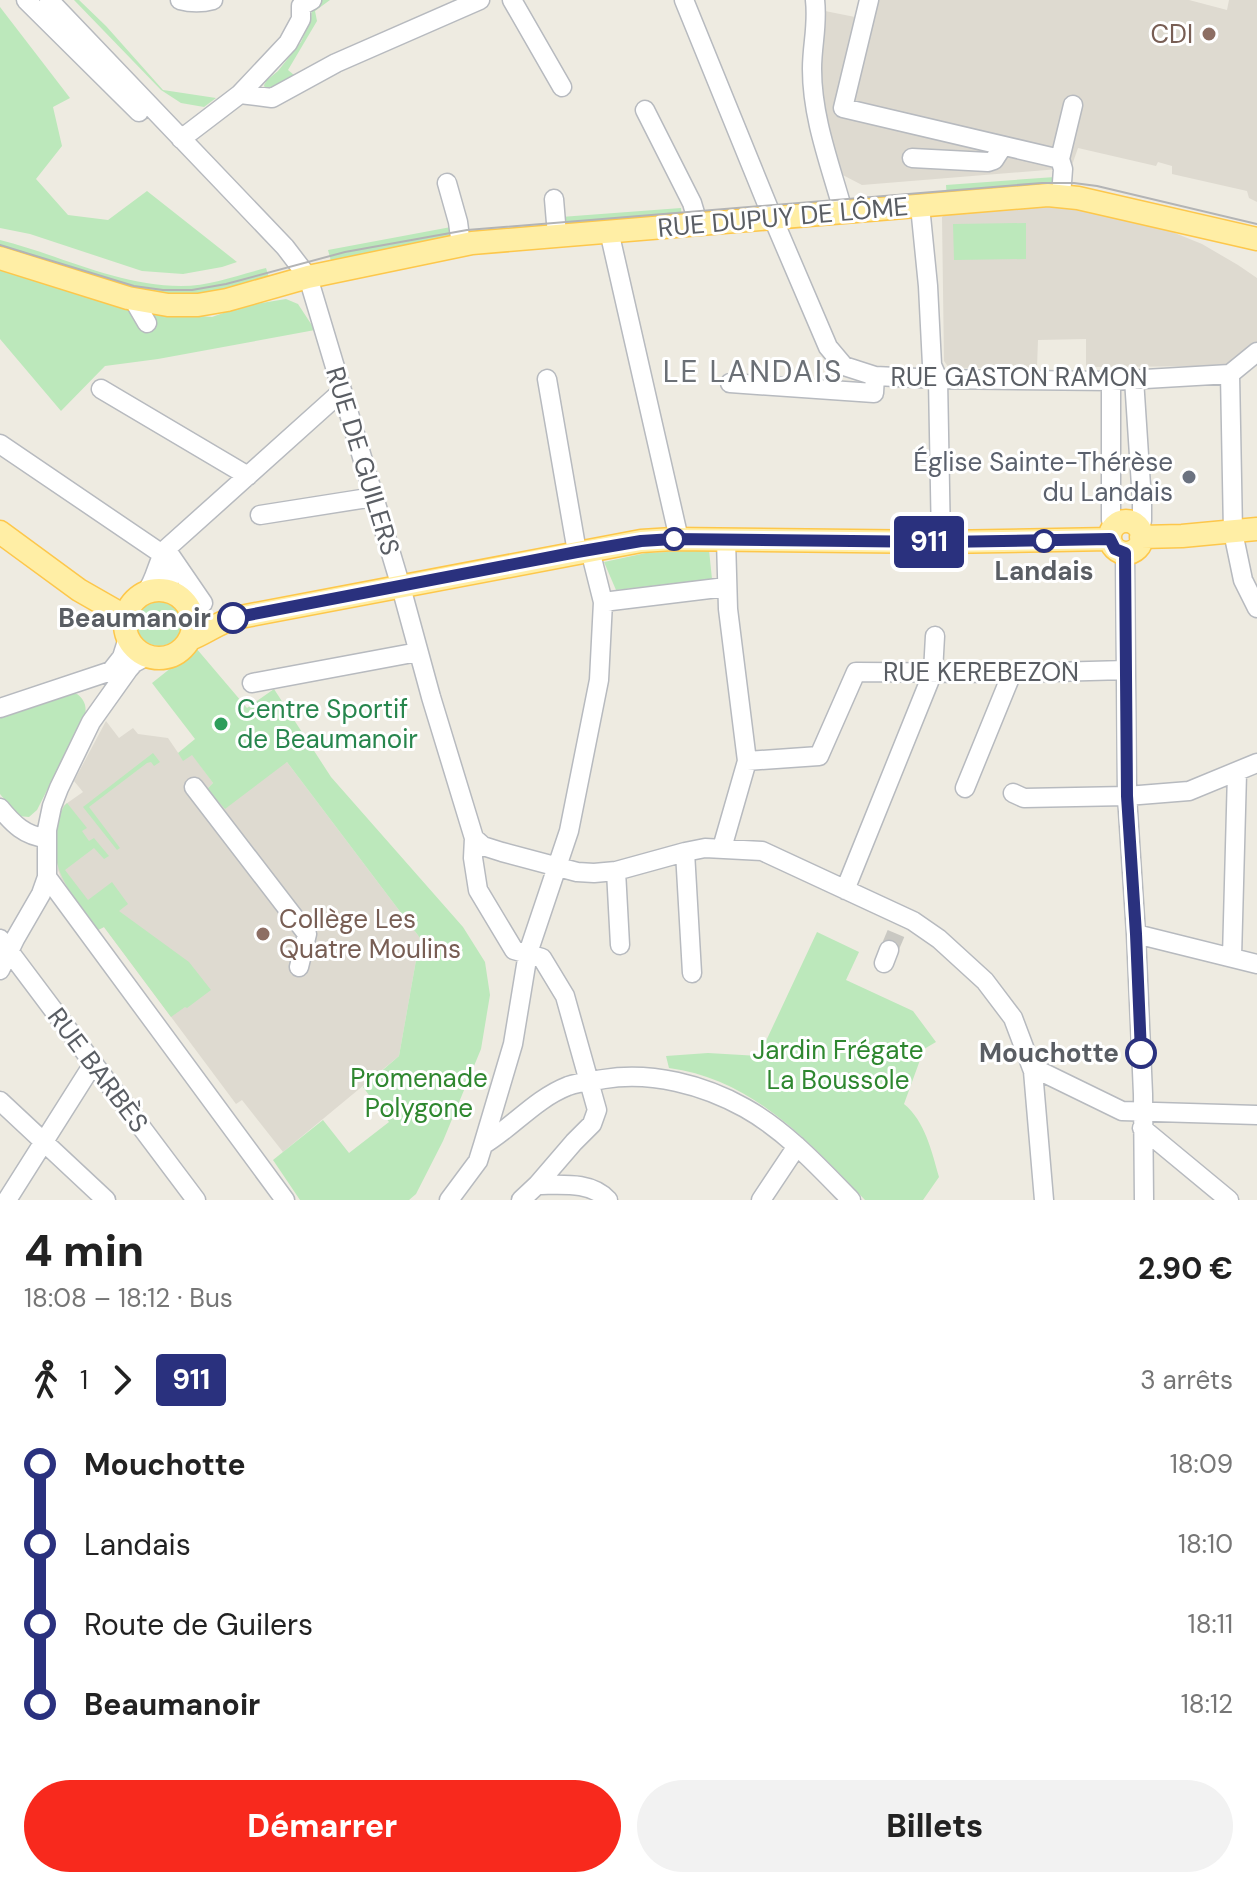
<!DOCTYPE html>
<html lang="fr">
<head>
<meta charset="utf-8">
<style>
	:root { --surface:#fff; --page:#f2f2f2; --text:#222; --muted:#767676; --accent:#f8291d }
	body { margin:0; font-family:"DM Sans",sans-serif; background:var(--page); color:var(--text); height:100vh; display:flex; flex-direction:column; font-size:30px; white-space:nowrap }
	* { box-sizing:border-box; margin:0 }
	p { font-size:26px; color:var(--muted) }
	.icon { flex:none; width:44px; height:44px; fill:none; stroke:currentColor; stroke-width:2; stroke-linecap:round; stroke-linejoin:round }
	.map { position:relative; height:1200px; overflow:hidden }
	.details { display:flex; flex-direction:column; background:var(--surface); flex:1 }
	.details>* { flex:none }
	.badge { padding:0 16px; border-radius:6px; font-size:28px; line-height:52px }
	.map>.badge { position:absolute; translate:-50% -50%; box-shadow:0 0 0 4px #fff }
	.legs { display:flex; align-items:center; gap:12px; height:88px; padding:0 24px; font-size:26px }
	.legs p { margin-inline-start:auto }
	.head { display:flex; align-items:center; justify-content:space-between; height:136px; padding:0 24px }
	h1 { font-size:44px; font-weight:800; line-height:60px }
	.primary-button { display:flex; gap:16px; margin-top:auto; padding:16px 24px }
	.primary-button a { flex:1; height:92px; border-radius:48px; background:var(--accent); color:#fff; font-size:32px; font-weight:800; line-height:92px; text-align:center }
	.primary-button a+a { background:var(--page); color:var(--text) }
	ul { padding:0 24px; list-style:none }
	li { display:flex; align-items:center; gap:28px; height:80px; font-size:30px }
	li i { display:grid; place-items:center; width:12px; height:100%; margin:0 10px; background:currentColor }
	li i::after { content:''; width:20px; height:20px; margin:-10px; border:6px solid; border-radius:50%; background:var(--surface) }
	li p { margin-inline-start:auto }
	li:first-child i { background:linear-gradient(#0000 50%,currentColor 0) }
	li:last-child i { background:linear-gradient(currentColor 50%,#0000 0) }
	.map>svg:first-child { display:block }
	.education { fill:#dedad0 }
	.green { fill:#bce8bb }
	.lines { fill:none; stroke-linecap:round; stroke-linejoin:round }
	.minor-tunnel { stroke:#c9c8c2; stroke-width:18; stroke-dasharray:18 9; stroke-linecap:butt }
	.minor-casing { stroke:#b7babf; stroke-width:21 }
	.major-casing { stroke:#fdc74b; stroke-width:25 }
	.minor { stroke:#fff; stroke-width:18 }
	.major { stroke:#ffeea5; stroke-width:22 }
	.tram { stroke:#b3b4b5; stroke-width:2 }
	.line-1-casing { stroke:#fff; stroke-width:18 }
	.line-1 { stroke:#2a317e; stroke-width:12 }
	.education-dot { fill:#8d6e63; stroke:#fff; stroke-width:3 }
	.worship-dot { fill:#6b7280; stroke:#fff; stroke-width:3 }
	.stop-1-dot { fill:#fff; stroke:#2a317e; stroke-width:4 }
	.leisure-dot { fill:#2e9e5b; stroke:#fff; stroke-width:3 }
	.labels { text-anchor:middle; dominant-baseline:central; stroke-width:6; stroke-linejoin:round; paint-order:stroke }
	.education-label { font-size:26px; fill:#785e54; stroke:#fff; text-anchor:end }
	.street-label { font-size:26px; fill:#5a5e64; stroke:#fff }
	.worship-label { font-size:26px; fill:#5b616d; stroke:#fff; text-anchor:end }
	.stop-label { font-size:26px; font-weight:bold; fill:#5a5e64; stroke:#fff; text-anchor:end }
	.leisure-label { font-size:26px; fill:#27864d; stroke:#fff; text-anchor:start }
	.park-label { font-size:26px; fill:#2e872f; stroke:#fff }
	.quarter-label { font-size:30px; letter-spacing:2px; fill:#6b7076; stroke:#fff }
</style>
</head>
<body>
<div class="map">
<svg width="1257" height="1200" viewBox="0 0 1257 1200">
	<rect width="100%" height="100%" fill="#eeebe1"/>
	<path class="education" d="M859,0h330l38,10 2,-10h28v202l-8,-4 -2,-7 -75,-17v-8l-14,-4 -2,4 -78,-18 -7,20 -209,17 -25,-13 -17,-85 5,-76 30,6z
		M1045,205l89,14 21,6 47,19 36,21 19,13v64l-29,24 -142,1v-28l-48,1 -1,27 -88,1 -5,-7 -2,-144 4,-3z
		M106,721l13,17 14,-10 5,6 30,4 15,22 9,-6 21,29 -5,5 79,-26 133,176 -21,118 -116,96 -41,-52 -6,4 -132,-177 -6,3 -37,-52 -3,-8 1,-52 4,-12 20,-14 -9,-11z"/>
	<path class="green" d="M74,0h5l27,26 57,64 53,8 -12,9 -23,-4 -20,-13z
		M321,0h9l-15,11 2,10 -29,49 6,5 13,-4 -35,19 -7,-1 -1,-4 3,-5 11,-9 23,-29 10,-23 1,-13z
		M0,7l70,91 -17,9 9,39 -26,33 32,36 40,5 39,-29 90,71 -15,5 -39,7 -41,-3 -112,-37 -30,-6z
		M1055,177l-3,9 -105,14 -1,-15z
		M681,208l1,12 -115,10 -6,-13z
		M1026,223v36l-72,1 -1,-36z
		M451,227l1,11 -120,27 -4,-15z
		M0,240c60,15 118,46 181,46 29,0 57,-11 85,-18l5,16 -92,18 -179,-47z
		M0,267l164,46 48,4 31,-11 43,-7 12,5 17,26 -157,29 -53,7 -44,45 -61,-72z
		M709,550l3,29 -96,11 -12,-28 42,-9z
		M137 624a22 22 0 1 1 44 0a22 22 0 1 1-44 0Z
		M196,648l51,60 27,-19 57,88 132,150 22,35 5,33 -9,54 -38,92 -27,53 -7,6h-109l-27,-40 50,-40 26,33 40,-31 -26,-35 36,-31 21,-118 -133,-176 -62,47 -18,-20 6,-6 -21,-28 -9,6 -5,-8 17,-14 -43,-56z
		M70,694h7c7,5 10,12 8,21l-48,95 -8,7 -11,-1 -18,-22v-78z
		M153,753l7,9 -6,4 -3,-4 -4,1 -58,44 31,41 -3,2 -34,-43z
		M67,803l20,25 -5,3 7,10 5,-3 15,18 -5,3 -10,-11 -29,22 23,30 24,-18 16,22 -9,7 70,51 22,28 -24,18 -2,-1 -14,10 -67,-90 -6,3c-24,-34 -51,-58 -41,-104 2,-9 4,-17 10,-23z
		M817,932l42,20 -13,28 67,31 23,31 -12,7 -20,55c21,17 28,48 35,73l-16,23h-58c-56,-58 -112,-121 -196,-132l-3,-12 42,-3 51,3z"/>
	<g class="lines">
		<path class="minor-tunnel" d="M889,950l8,-19"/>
		<g class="minor-casing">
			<path id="minor" d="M26,0l113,112
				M49,0l236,247 23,30 93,310 30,110 43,141 9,8 19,6 75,20 17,1 22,-2 69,-19 20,-4 57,3 151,70 26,18 46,42 28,37 20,53 11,129
				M180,0c11,3 22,3 33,0
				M512,0l50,87
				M684,0l85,209 59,138 16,19 31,10 63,3 173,2 119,-7 27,-22
				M815,0c3,26 -3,44 -3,69 0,49 18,95 31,142
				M869,0l-26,108 217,51 3,10 -2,27
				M240,94l32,4 64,-35 144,-63
				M645,110l47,93 6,20
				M181,139l59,-45 48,-51 13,-24v-13l11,-6
				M912,158l76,4 6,-2 9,-14
				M1060,159l13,-54
				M447,183l11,39 3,23
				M554,199l3,36
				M920,206l8,80 4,79 6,14 3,163
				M609,231l70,308
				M133,299l14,24
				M1230,374l3,158 10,48 14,28
				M547,379l30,173
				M1134,379l8,122v20l-5,6
				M1111,381v139l3,6
				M730,383l144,10 1,-17
				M101,389l147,87
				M0,444l162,110
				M260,515l114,-18
				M166,549l37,54
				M1125,553l2,243 9,138 7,160 1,106
				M163,557l2,16 7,20
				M146,592c10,-13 11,-30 20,-43l175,-157
				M603,602l123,-15
				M252,683l166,-31
				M0,708l111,-37 11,-14 6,-19
				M747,761l72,-5 37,-84 156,1 114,-3
				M194,787l113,147 -8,33
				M965,788l47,-115
				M1013,793l11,5 103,-2 62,-5 68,-28
				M0,808c13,16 25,28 46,30
				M474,838l-1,20 5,32 36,60 28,8 23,38 32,114 -5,14 -18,18 -37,43 -16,15
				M722,848l25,-87 -19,-152 -2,-69
				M685,852l7,121
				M616,871l4,74
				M47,877l238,323
				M845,890l88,-218 2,-36
				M1136,934l121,30
				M0,939l196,261
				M1232,957l5,-184
				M884,963l5,-13
				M0,970l15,-31 26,-45 6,-17v-47l5,-24 7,-18 32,-66 37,-52 6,-7 13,-7
				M1033,1071l9,1 80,39 135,4
				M0,1101l106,99
				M1142,1128l87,72
				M483,1145c30,-18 52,-46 85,-59 11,-4 24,-5 36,-7 47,-8 100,6 141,29 41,23 74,59 106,92
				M537,1185c24,0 54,-4 71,15
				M7,1200l86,-136
				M449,1200l29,-39 5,-16 30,-101 15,-91 41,-122 30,-151 4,-78 -13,-52
				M761,1200l36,-54"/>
		</g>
		<g class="major-casing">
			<path id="major" d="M0,258l128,40 40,7h30l29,-5 81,-23 164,-34 576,-48 30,3 179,41
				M1110 537a16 16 0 1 1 32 0a16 16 0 1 1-32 0Z
				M0,532l79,58 35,20 11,11
				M1141,537l41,-1 75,-7
				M125 624a34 34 0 1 1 68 0a34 34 0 1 1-68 0Z
				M190,639c16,-6 29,-17 45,-21l406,-77 32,-2 268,3 169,-3"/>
		</g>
		<use href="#minor" class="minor"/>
		<use href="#major" class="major"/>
		<path class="tram" d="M0,245l134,41 29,4h29l34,-6 119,-32 122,-22 575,-47h32l23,3 160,38"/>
	</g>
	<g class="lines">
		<g class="line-1-casing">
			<path id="line-1" d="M233,618l344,-66 64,-11 32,-2 268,3 169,-3 5,10 10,4 2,243 9,138 5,119"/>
		</g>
		<use href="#line-1" class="line-1"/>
	</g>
	<g class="education-dot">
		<circle cx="1209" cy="34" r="8"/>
		<circle cx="263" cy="934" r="8"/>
	</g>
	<circle class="worship-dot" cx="1189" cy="477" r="8"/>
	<g class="stop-1-dot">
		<circle cx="674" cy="539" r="10"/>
		<circle cx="1044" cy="541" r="10"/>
		<circle cx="233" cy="618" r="14"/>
		<circle cx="1141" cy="1053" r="14"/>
	</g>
	<circle class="leisure-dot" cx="221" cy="724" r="8"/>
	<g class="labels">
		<g class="education-label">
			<text x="1193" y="34">CDI</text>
			<text x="279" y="919" text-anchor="start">Collège Les<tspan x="279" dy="30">Quatre Moulins</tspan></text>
		</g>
		<g class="street-label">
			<text transform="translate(783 217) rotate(-5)">RUE DUPUY DE LÔME</text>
			<text x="1019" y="377">RUE GASTON RAMON</text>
			<text transform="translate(363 461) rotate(73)">RUE DE GUILERS</text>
			<text x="981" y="672">RUE KEREBEZON</text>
			<text transform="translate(98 1070) rotate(53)">RUE BARBÈS</text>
		</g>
		<g class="worship-label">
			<text x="1173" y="462">Église Sainte-Thérèse<tspan x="1173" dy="30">du Landais</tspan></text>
		</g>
		<g class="stop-label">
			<text x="1044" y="571" text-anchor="middle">Landais</text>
			<text x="211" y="618">Beaumanoir</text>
			<text x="1119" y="1053">Mouchotte</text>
		</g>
		<g class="leisure-label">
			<text x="237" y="709">Centre Sportif<tspan x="237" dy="30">de Beaumanoir</tspan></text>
		</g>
		<g class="park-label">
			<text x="838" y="1050">Jardin Frégate<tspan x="838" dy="30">La Boussole</tspan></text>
			<text x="419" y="1078">Promenade<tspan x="419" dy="30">Polygone</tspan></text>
		</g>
		<g class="quarter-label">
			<text x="753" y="371">LE LANDAIS</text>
		</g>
	</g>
</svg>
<b class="badge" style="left:929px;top:542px;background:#2a317e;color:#fff">911</b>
</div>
<section class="details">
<div class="head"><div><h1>4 min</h1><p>18:08 – 18:12 · Bus</p></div><b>2.90 €</b></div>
<div class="legs"><svg class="icon" aria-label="walk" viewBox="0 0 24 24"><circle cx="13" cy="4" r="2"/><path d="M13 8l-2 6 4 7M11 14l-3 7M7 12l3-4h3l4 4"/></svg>1<svg class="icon" aria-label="forward" viewBox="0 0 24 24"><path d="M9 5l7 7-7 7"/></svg><b class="badge" style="background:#2a317e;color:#fff">911</b><p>3 arrêts</p></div>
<ul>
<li><i style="color:#2a317e"></i><b>Mouchotte</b><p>18:09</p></li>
<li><i style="color:#2a317e"></i><span>Landais</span><p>18:10</p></li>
<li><i style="color:#2a317e"></i><span>Route de Guilers</span><p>18:11</p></li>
<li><i style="color:#2a317e"></i><b>Beaumanoir</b><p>18:12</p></li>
</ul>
<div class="primary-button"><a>Démarrer</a><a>Billets</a></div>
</section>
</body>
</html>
